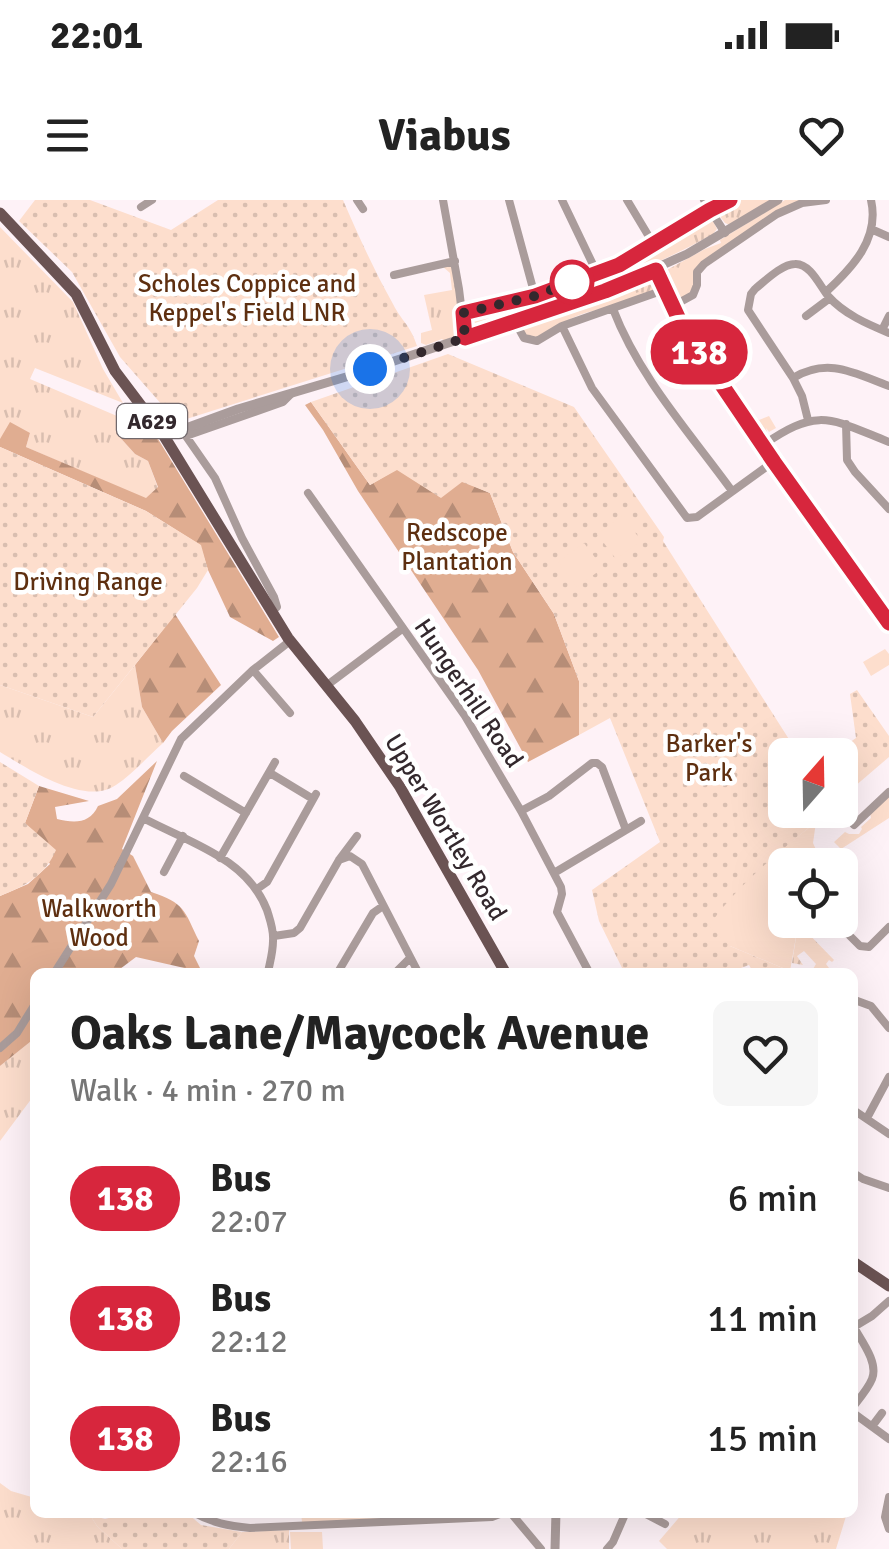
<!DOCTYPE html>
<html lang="en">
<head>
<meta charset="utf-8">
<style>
	:root { --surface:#fff; --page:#f6f6f6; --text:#222; --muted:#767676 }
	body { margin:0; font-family:Signika,sans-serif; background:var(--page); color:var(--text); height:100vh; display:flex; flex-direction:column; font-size:38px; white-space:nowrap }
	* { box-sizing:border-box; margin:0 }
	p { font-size:32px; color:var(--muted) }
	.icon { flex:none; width:55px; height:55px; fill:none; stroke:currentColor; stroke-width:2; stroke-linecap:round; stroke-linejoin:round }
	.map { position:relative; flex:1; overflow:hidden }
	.panel { position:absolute; left:30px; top:768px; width:828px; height:550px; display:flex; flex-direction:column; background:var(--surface); border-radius:15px; box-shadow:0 10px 40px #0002 }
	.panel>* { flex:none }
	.badge { padding:0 20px; border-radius:32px; font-size:35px; line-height:65px }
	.needle { width:65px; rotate:20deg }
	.buttons { position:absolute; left:768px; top:538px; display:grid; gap:20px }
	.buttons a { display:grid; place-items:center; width:90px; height:90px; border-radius:15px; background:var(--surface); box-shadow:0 10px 40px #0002; font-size:50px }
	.you { position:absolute; width:50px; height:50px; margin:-25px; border:8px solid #fff; border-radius:50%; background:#1a73e8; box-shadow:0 0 0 15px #1a73e833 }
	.map>.badge { position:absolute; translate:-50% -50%; box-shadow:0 0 0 5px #fff }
	.round { display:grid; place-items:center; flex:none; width:105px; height:105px; border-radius:15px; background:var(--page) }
	.head { display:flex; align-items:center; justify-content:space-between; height:170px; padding:0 40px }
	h1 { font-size:48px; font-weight:700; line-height:75px }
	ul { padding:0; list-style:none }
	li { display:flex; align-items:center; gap:30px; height:120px; padding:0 40px }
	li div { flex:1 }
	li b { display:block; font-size:38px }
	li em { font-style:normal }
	li .badge { min-width:110px; font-weight:700; text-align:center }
	.status { display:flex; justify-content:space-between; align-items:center; height:70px; padding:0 50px; background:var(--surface); direction:ltr }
	.status svg { height:28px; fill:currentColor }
	header { display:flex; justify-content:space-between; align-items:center; height:130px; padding:0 40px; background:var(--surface); font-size:45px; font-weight:700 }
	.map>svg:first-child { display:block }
	.grass { fill:url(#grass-tufts) }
	.forest { fill:url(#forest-firs) }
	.park { fill:url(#park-dots) }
	.garden { fill:#fddecd }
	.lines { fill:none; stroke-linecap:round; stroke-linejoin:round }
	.minor { stroke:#aa9c9b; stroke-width:8 }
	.tertiary { stroke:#aa9c9b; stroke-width:9 }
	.primary { stroke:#6b5353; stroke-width:11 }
	.line-casing { stroke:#fff; stroke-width:22 }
	.line { stroke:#d7263d; stroke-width:15 }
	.walk { stroke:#33282d; stroke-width:10; stroke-dasharray:0 18 }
	.stop-dot { fill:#fff; stroke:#d7263d; stroke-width:5 }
	.labels { text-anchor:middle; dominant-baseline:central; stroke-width:9; stroke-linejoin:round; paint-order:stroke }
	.shield { fill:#fff; stroke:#70686c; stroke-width:2.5 }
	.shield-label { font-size:22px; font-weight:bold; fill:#33282d }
	.park-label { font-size:25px; fill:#5e2f10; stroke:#fff }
	.street-label { font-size:25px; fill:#33282d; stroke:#fff }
</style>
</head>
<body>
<div class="status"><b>22:01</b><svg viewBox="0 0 49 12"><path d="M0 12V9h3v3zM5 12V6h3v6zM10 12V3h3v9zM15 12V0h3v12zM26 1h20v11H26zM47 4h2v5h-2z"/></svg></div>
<header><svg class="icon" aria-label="menu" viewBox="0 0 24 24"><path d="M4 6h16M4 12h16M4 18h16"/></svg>Viabus<svg class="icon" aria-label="heart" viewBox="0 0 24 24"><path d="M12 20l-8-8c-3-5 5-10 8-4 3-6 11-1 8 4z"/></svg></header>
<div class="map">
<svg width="889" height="1349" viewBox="0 0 889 1349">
	<defs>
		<pattern id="grass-tufts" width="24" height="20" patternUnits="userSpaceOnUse" patternTransform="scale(2.5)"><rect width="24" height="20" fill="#fddecd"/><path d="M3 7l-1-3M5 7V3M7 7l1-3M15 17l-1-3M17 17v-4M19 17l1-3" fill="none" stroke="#d9beb0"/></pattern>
		<pattern id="forest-firs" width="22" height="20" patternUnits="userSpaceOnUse" patternTransform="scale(2.5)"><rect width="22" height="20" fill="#e0ad91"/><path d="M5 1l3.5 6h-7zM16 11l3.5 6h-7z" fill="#b68d77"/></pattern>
		<pattern id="park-dots" width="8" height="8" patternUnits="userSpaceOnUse" patternTransform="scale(2.5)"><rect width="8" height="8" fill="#fddecd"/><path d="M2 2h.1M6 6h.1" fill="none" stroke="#d9beb0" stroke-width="1.8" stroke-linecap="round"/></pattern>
	</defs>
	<rect width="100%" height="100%" fill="#fef2f7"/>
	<path class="grass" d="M737,0h34l-41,25 -5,-2 -6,-8 1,-6z
		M785,0h26l-15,4 -97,63 -8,27 -13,7 -5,-1 -10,-25 2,-4 40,-22 16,-6 -1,-3z
		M706,16l5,1 6,12 -4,5c-69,39 -142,63 -217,88l-15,7 -8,1 -3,-4 -1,-8 4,-5 88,-20 41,-18 4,4 27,-14 -1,-5 20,-11 3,5 21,-15 -4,-2z
		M0,27l73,75 30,67 20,34 -88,-35 -5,11 87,37 -1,17 19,21 13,7 10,27 -12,11 -120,-52 4,-14 -30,6z
		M450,65l3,1 9,66 -18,9 -2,-2 -16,6 -5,-2v-10l11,-3 -8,-35 28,-5 -2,-17 -8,-7z
		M649,80l7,3 -2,8 -51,19c-24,0 -47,18 -69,29l-8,-3 -3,-8 4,-7z
		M735,188l24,32 10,-4 7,12 -7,4 -3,-4 1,4 -8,-3 -27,-38z
		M135,465l7,42 21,36c-15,13 -30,31 -47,42 -31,22 -89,-17 -116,-33v-67l93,32z
		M889,595v23l-48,31 -7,-7 11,-10 4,2h10l3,-5 -1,-2 10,-9 -1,-5z
		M790,720h10v5l34,35 -2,2 -3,-2 -3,4 3,4 -5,4h-8l-3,-3 3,-5 -12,-13 -7,5 6,9 -11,-2 5,-32z
		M35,838v56l-35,47v-75z
		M0,1283l11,8 24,7v14h48l7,3 7,11 25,23h-122z
		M683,1313v-1l164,1 -11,36h-169l-8,-8z
		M289,1330v19h-60l13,-17z"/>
	<path class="forest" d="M311,202l59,83 27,-16 43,28 22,-16 28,12 23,59 41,62 25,67v54l-51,27 -50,-92 -120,-179 -35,-61 -18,-25z
		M117,216l6,3 21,-3 135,221 -6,4 -43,-24 -22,-47 -8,-25 -54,-34 -146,-64v-8l10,-17 20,11 -4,14 120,51 12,-11 -10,-26 -13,-7 -19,-21z
		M175,414l46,71 -49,46 -9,12 -21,-36 -7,-42z
		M157,561l-35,88 11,7 18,36c34,11 33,18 48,49l-5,15 8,16 -66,-15 -20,15h-81v66l-35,28v-170l28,-12 22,-20 -25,-41 14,-37 50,15 -34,6 2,12c17,4 33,5 41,-13l19,-7z"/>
	<path class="park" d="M35,0h55l81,30 47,-30h125c15,35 31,70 50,104 9,18 17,20 24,42l-240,76 -57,-65 -48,-85 -53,-51z
		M448,154l126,53 90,130 -1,4 136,214h-14v55h45l-36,30 -64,106 60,25c-13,-1 -24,1 -37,1l-4,-7 -19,7h-106l-25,-51 -7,-31 68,-48 -50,-124 -31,17v-54l-25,-67 -41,-62 -23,-59 -28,-11 -21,16 -44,-28 -27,15 -59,-83z
		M0,247l146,64 55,34 7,25 -11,18 -104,129 -93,-32z
		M857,490l32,46v21l-49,42v-44h-8l24,-17 -6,-44z
		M0,562l39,24 -14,37 31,27c-11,26 -31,36 -56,46z
		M128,1313h59l14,12 41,7 -13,17h-107l-25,-23 -7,-11 15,4z
		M295,1313h198l-8,4 -158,7 -25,-2 -1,-9z"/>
	<path class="garden" d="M623,315l18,26 -25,18 -19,-25z
		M584,343l19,25 -26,19 -19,-25z
		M885,449l4,5v11l-18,11 -8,-14z
		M816,622l-3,21 10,22h-38v55h5l7,11 -7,40 -60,-25 -21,-20c24,-37 73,-77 107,-104z
		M290,1332h32l1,17h-32z"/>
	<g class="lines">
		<path class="minor" d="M357,0l6,9
			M443,0l16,89 6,49
			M509,0l26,96
			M562,0l35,73
			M627,0l27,45
			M704,0l21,33
			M141,7l11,-7
			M871,29l18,8
			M656,69l26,57 91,136 116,161
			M394,75l61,-14
			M826,92c26,-24 54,-53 45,-92
			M671,107l22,-12 4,-10v-13l7,-8 73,-50 25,-11 24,-3
			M613,109c26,68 77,124 119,182
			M463,113c53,-12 109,-25 158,-49 38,-19 71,-46 109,-64
			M806,116l24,-18
			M515,122l9,16 13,3 25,-15 102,-36
			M562,126l30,62 95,130 10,-1 76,-55
			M882,130l7,-14
			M793,178c35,-21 61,-5 96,8
			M808,220l-6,-24 -9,-18 -45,-68 3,-16 4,-5c10,-8 27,-25 40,-25 15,-1 25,22 33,32 16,18 39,28 61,37
			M846,224l1,36 8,12 34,37
			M181,229l34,49 27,60 32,59 3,10 -5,5
			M186,236l97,-34 9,-9
			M763,245c56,-39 68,-26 126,-3
			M308,293l157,223 56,95 40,76 1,7 -5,18 32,60
			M253,470l37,43
			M326,486l76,-57
			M270,573l43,26
			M184,576l62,37
			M521,611l28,-15 43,-33h5l5,4 24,63 -72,43
			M143,618c45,24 104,40 124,92 3,10 7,20 6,31 0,11 -3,21 -5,31
			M854,625l35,-33
			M626,630l15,-9
			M220,658l55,-96
			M339,660l11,-4 12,8 56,108
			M164,672l19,-36
			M257,689l10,-7 49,-88
			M834,720l26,26 9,1 20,-20
			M274,736l20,-3 6,-5 39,-68 18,-24
			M55,772l56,-88 70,-145 72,-69 37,-29
			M338,772l35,-59 10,-7
			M396,772l14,-14
			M852,799l19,7 18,22
			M0,848l17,-15 18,-29
			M852,909l37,25
			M867,918l22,-41
			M852,972l11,7 26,9
			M852,1124c8,15 27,38 20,55 -4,10 -13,20 -20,29
			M852,1128l20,-12 17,-15
			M852,1212l37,27
			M873,1225l9,-12
			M889,1297l-4,20 4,12
			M193,1312c19,11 36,14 57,16l242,-11 13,-5
			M510,1312l31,37
			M642,1312l23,12
			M607,1349l6,-7 13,-30"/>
		<path class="tertiary" d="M164,236l74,-27 108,-32 259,-86 82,-37 91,-54
			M555,1349l1,-37"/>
		<path class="primary" d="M0,13l76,81 39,77 49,65 124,202 67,83 45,66 105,185
			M852,1061l37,25"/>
	</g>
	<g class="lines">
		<g class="line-casing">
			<path id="line" d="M730,0l-20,10 -91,55 -84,31 -72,17 2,25 140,-47 51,-21 26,56 92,136 115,161"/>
		</g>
		<use href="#line" class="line"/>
		<path class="walk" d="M370,169l95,-31 -2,-25 72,-17 37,-14"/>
	</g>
	<circle class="stop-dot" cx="572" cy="82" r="20"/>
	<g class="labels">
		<rect class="shield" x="117" y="204" width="70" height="34" rx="8"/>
		<g class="shield-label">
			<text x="152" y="221">A629</text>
		</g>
		<g class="park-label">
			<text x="247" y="83">Scholes Coppice and<tspan x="247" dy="29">Keppel's Field LNR</tspan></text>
			<text x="457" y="332">Redscope<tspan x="457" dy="29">Plantation</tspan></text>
			<text x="88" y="381">Driving Range</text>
			<text x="709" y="543">Barker's<tspan x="709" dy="29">Park</tspan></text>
			<text x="99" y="708">Walkworth<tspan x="99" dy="29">Wood</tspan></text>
		</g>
		<g class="street-label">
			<text transform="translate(469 493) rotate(56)">Hungerhill Road</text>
			<text transform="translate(446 627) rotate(59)">Upper Wortley Road</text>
		</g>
	</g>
</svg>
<div class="buttons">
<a><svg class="needle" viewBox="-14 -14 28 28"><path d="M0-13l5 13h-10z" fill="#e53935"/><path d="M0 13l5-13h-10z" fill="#767676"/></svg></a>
<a><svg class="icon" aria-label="locate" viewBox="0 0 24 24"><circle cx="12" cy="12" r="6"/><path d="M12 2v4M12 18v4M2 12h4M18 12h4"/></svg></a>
</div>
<div class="you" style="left:370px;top:169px"></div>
<b class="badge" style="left:699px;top:152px;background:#d7263d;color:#fff">138</b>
<section class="panel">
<div class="head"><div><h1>Oaks Lane/Maycock Avenue</h1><p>Walk · 4 min · 270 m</p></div><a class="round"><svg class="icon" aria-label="heart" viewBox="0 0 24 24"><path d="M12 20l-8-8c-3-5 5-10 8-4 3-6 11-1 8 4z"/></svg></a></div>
<ul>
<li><span class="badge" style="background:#d7263d;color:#fff">138</span><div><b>Bus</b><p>22:07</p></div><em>6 min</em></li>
<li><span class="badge" style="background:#d7263d;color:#fff">138</span><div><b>Bus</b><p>22:12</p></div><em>11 min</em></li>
<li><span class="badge" style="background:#d7263d;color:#fff">138</span><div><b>Bus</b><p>22:16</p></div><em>15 min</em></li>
</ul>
</section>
</div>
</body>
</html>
